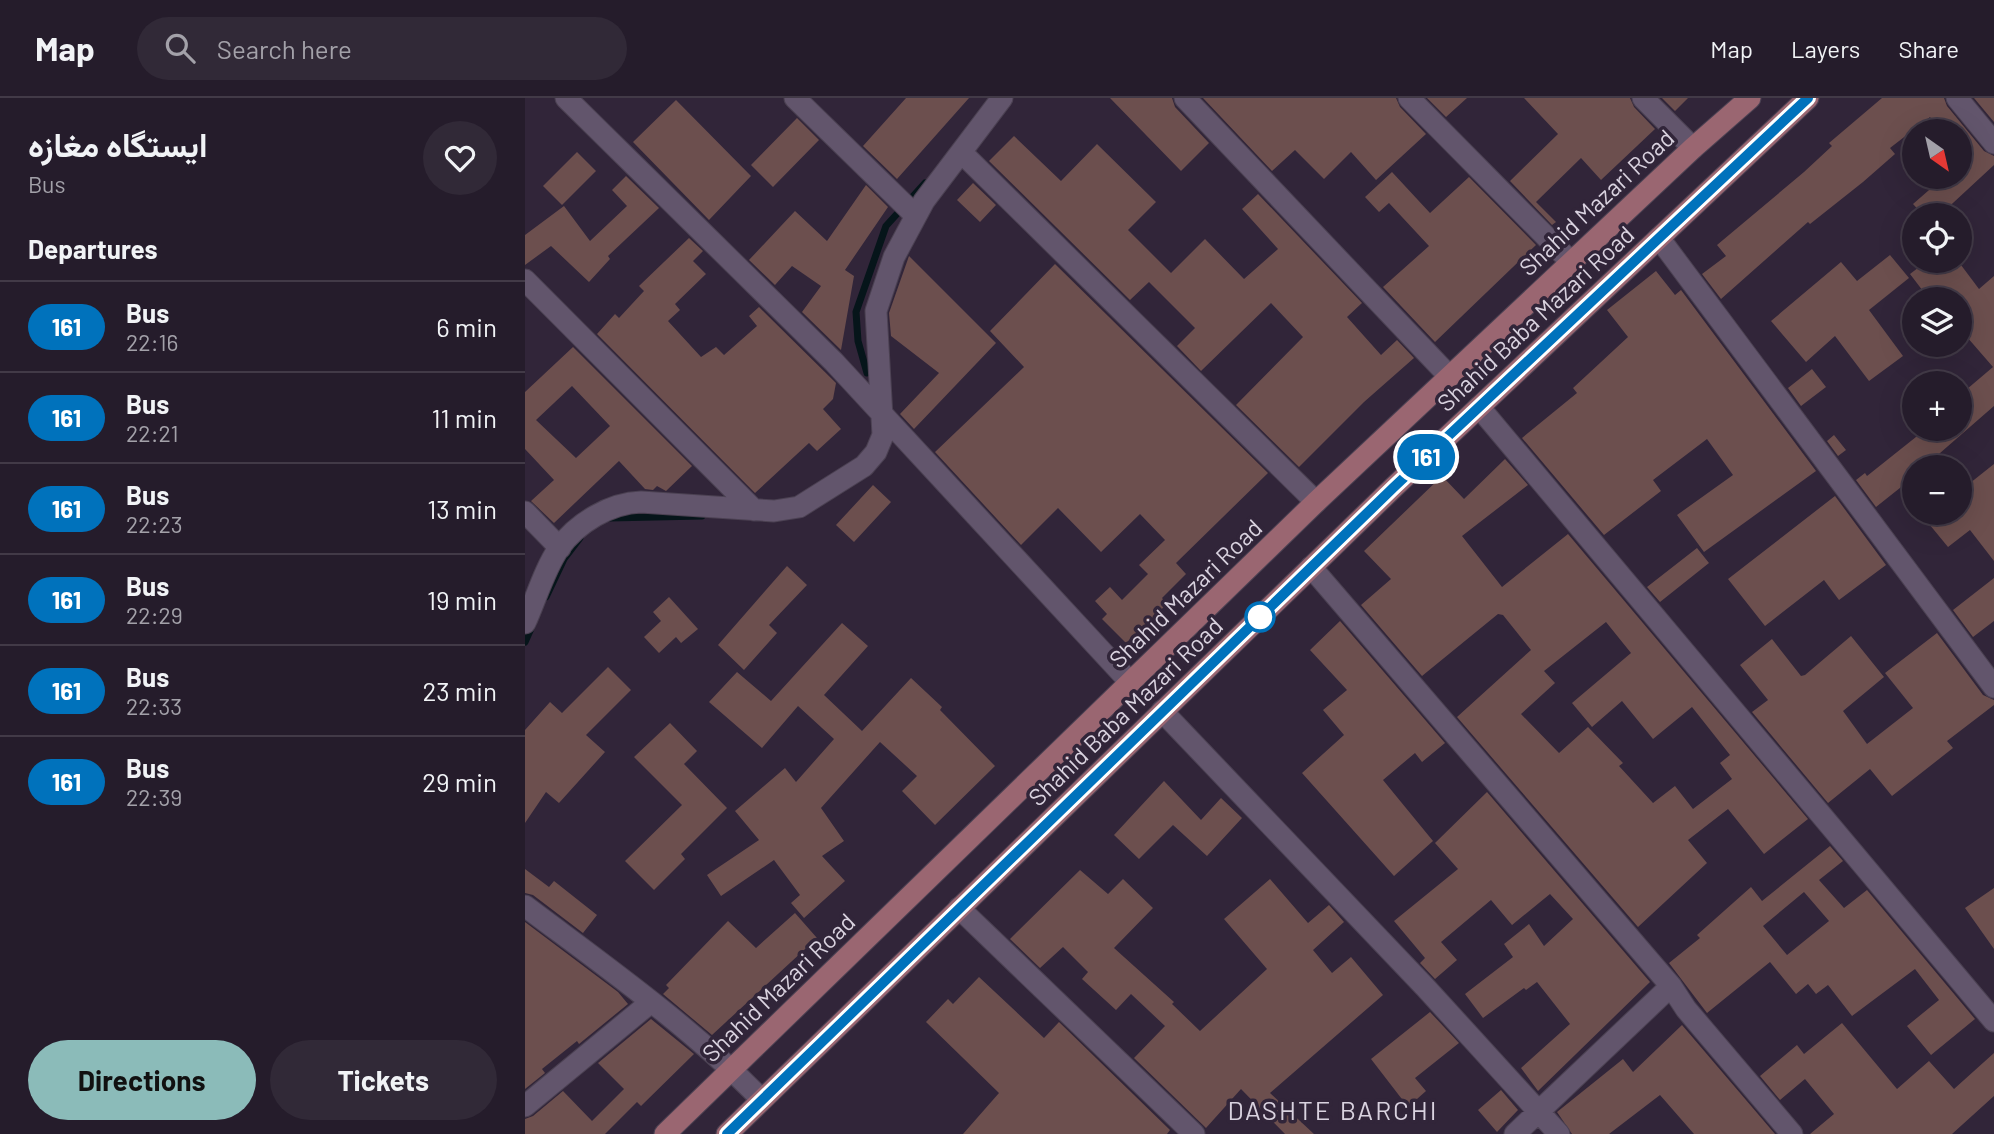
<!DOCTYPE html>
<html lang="en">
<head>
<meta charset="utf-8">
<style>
	:root { --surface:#251c2b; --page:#312937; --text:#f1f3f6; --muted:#a3a1a9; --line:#423a47; --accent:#8bbbb9 }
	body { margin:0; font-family:Barlow,Vazirmatn,sans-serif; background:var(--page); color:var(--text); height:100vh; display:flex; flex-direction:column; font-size:26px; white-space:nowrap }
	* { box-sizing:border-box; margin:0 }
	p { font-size:23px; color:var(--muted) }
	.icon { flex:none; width:38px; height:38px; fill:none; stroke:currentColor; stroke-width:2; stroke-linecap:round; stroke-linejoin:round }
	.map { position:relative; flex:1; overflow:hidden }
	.panel { display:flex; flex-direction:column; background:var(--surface); width:525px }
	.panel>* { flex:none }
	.badge { padding:0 14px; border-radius:23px; font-size:24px; line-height:46px }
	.needle { width:46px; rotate:146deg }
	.fabs { position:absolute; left:1377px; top:21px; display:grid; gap:14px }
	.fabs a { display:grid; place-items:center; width:70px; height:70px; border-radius:50%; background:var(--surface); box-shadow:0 7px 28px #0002,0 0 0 2px var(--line); font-size:35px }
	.map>.badge { position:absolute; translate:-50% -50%; box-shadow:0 0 0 4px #fff }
	h2 { padding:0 28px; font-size:26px; line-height:63px }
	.round { display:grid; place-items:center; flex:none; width:74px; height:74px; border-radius:37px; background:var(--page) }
	.summary { display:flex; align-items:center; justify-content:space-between; height:119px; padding:0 28px }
	h1 { font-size:33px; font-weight:700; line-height:52px }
	.button { display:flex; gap:14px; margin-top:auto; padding:14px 28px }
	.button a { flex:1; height:80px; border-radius:42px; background:var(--accent); color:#111; font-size:28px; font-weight:700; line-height:80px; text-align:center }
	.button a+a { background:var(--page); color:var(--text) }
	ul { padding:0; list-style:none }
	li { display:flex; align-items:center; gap:21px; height:91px; padding:0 28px; border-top:2px solid var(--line) }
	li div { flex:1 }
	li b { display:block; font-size:26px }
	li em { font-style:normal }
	li .badge { min-width:77px; font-weight:700; text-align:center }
	header { display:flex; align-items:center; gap:42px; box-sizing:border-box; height:98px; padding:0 35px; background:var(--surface); border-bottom:2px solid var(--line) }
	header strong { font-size:33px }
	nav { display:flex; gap:38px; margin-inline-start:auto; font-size:24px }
	.search { width:490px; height:63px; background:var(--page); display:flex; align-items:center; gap:18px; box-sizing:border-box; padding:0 24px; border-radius:38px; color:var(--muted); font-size:26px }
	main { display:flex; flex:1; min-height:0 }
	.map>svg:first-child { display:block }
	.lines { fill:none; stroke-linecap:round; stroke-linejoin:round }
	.stream { stroke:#06151a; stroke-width:7 }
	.building { fill:#6c4f4e; fill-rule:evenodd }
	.minor-casing { stroke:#4b4152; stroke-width:23 }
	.major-casing { stroke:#4b4152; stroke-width:23 }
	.minor { stroke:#62556c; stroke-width:21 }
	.major { stroke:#9a6671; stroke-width:21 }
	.line-casing { stroke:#fff; stroke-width:16 }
	.line { stroke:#0072bc; stroke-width:10 }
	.stop-dot { fill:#fff; stroke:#0072bc; stroke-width:3.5 }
	.labels { text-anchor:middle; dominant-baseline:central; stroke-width:7; stroke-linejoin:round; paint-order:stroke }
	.street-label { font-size:24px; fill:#d9d2df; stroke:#312539 }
	.neighbourhood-label { font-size:26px; letter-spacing:2px; fill:#d9d2df; stroke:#312539 }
</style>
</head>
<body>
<header>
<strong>Map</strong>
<div class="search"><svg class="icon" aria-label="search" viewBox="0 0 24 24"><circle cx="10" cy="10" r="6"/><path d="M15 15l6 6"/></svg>Search here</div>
<nav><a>Map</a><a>Layers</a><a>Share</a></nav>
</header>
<main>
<section class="panel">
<div class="summary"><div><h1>ایستگاه مغازه</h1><p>Bus</p></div><a class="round"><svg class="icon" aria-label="heart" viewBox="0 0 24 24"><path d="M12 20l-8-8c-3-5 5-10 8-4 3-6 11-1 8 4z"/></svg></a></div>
<h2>Departures</h2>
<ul>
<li><span class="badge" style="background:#0072bc;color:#fff">161</span><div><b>Bus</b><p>22:16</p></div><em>6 min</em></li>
<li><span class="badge" style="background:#0072bc;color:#fff">161</span><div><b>Bus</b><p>22:21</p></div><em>11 min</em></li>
<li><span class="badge" style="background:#0072bc;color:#fff">161</span><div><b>Bus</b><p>22:23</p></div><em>13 min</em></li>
<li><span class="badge" style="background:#0072bc;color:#fff">161</span><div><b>Bus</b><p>22:29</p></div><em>19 min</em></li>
<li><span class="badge" style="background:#0072bc;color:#fff">161</span><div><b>Bus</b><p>22:33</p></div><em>23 min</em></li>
<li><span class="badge" style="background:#0072bc;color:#fff">161</span><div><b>Bus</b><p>22:39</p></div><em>29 min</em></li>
</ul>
<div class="button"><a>Directions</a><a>Tickets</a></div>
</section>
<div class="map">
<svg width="1469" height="1036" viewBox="0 0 1469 1036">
	<rect width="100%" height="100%" fill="#312539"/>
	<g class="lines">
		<path class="stream" d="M342,275l-9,-32 -2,-29 30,-86 39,-43
			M84,420l93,-2
			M21,499l18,-38 16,-21
			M0,544l8,-18"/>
	</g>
	<path class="building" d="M381,0h63l-72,81 -34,-33z
		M585,0h62l3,9 34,36 -28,28z
		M678,0h193l4,9 26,27 -50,46 -25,-28 -27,27 -29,-29 -23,21z
		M902,0h40l-21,19z
		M999,0h106l4,9 21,22 -54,51 -20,-22 -45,44 20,20 -4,3 -42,-44 48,-47z
		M1137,0h26l-13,13z
		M1357,0h62l3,8 37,45 10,5v9l-54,50h-17l-10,-11 31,-27h16v-46h-19l-11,-14 -40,31 5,6 -32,28 -53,42 -2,-2 -87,77 -19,-25 24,-18 -9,-11 87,-73 28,-26 -3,-3z
		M1449,0h20v24z
		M151,2l75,76 -42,44 -76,-78z
		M272,20l22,22 -46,47 -22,-22z
		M489,38l47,45 36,-37 59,58 -28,28 43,43 34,-34 39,40 34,-30 -36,-40 16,-15 104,109 -15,14 34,38 16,-15 17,18 -50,44 -65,65 -63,-62 67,-68 -32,-34 -70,68 -24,-25 18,-18 -46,-46 -19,18 -141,-139z
		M52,54l19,19 -34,34 -19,-19z
		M867,74l38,41 39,-36 67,68 -101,97 -52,-55 46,-41 -40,-43 -10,9 -14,-15z
		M101,78l33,32 -51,48 2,3 -21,23 -38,-36 -26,19v-30l39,-29 26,35 37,-35 -15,-16z
		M448,85l23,22 -16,17 -23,-22z
		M341,87l22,22 -43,63 9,6 -13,74 -39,-38 19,-26 -29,-20 -17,19 -26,-25 46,-49 32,30z
		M164,140l14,13 -10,10 13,13 -31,30 5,6 -12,11 33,36 15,-10 8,8 33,-29 -8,-10 10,-9 77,76 -3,16 -10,10 18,20 -24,22 -8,-8 -54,50 -158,-159 18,-20 4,4 25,-27 -5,-5z
		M1365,157l19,23 -40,32 34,46 -34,25 -34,-45 -29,26 -35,-41 70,-59 16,19z
		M384,158l87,87 -82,86 -14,-15 39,-41 -48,-37 -2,-23z
		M1402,163h31l21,28 15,-13v130l-70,61h-9v9l-39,31 -20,-27 9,-7 2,3 59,-47h34v-34l33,-28 -33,-38v-30h-31l-19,-25z
		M530,166l213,209 -92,90 10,11 -24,24 5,6 -41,39 -24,-24 5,-5 -12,-13 15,-14 12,13 26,-26 -9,-9 26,-25 -25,-26 -39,38 -43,-44 -37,37 -86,-93 89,-85 -34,-36z
		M1131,173l19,24 6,-5 135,181 -112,81 -27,-37 56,-40 -26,-36 -54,41 8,11 -57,44 -82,-97 55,-45 -4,-5 55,-51 -21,-27z
		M48,249l119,119 -26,25 -9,-5 -4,4 -8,-1 -26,-28 -65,62 -23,-22 23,-21 -29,-31v-57zM47,288l38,40 -34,32 -40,-38z
		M1287,271l14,18 -25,19 -13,-18z
		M1309,337l12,15 -8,6 -11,-15z
		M980,361l23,26 -66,51 40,51 66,-53 240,285 -44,35 -36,-45 -40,31 19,23 -69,64 -181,-210 74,-67 -28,-35 -5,-1 -76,62 -61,-71 30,-26 -27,-28 78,-75 22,23zM1081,524l25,31 -59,50 20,24 30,-26 31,38 39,-32 38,48 -10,8 12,16 -39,30 -18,-23 -22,17 -34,-37 4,-3 -35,-36 -29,26 -38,-39 34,-31 -11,-12z
		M1469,366v97l-24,-31 -22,17 -28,-34h40v-22z
		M348,387l18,17 -37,40 -18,-17z
		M1310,398l51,69 -47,35 -15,-20 -59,46 -37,-47z
		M1172,450l12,15 -49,39 -13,-15z
		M262,468l20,19 -38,40 8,8 -33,37 -26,-25z
		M1469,480v43l-21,16 -20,-27z
		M144,499l29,32 -17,14 -5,-6 -17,16 -15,-16 17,-16 -8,-9z
		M815,523l105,122 -23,19 -7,-9 -32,27 50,61 -39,35 -92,-103 42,-38 -21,-25 24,-20 -37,-40z
		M317,525l26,23 -44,49 38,36 49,-53 31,29 -2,3 55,56 -60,59 -33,-34 15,-15 -37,-34 -59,66 23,33 -22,15 23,25 -41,37 -13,-15 9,-8 -26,-35 -53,36 -14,-21 52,-35 -24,-29 50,-43 11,14 38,-43 -36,-33 -36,42 -53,-46 28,-30 34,29z
		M1412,535l46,62 11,5v5l-47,36 6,7 -61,48 -22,-27 -42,34 -76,-91 16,-12 -28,-35 32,-26 29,37 4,-1 46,-39 33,41 -41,34 24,33 46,-36 -28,-35z
		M83,569l23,23 -45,45 19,17 -46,51 -13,-11 -21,31v-93l25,-28 12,11z
		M145,625l27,28 -13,13 43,44 -46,46 4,5 -31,31 -29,-29 57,-56 -48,-48z
		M639,683l37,39 20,-22 21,20 -35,38 -34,-31 -34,34 -25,-24z
		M962,694l163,190 -112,109 -17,-23 49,-44 -33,-42 -11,8 -2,-2 -41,30 -18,-24 48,-37 -9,-13 25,-20 15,22 29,-27 -23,-25 -38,31 -21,-25 -50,42 16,18 -22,19 -15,-16 5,-5 -31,-37 64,-52 -23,-26z
		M1305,748l13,15 -24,19 25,28 23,-18 108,129 -44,36 -24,-29 32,-26 -24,-31 -63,47 -24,-31 -12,9 -8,-10 -12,10 -26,-32 -63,51 -38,-50 31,-25 -3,-3 54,-48 11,14zM1279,794l25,29 -42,34 -24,-29z
		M0,771l24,18 5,-6 43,34 -14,18 -50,-38 -8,-2z
		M555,772l28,24 15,-15 30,29 -39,40 60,54 -2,2 28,27 67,-62 -43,-50 46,-40 38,44 21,-18 8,9 7,8 -31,28 19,23 19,-16 32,38 -113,98 44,41h-29l-44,-45 -35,39 -72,-70 31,-32 -34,-32 -15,16 -34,-31 6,-7 -25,-25 -23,21 -30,-29z
		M1469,790v61l-29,-41z
		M270,815l22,25 -105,97 -49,-41 6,-6 -3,-3 62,-64 28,27z
		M0,824l93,70 10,12 -49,40 -2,-3 -35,28 3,4 -20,16z
		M454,879l65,61 15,-16 111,108 -3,4h-204l36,-41 -73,-71 22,-23 5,5z
		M905,914l29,31 -44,35 11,13 -18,16 -37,-48z
		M126,921l43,35 -53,52 -4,-4 -32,32h-80v-15l8,-3 30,-25 29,30 32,-32 -26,-26z
		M1317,925l55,66 32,-28 25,28 40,-36v43l-42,38h-142l24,-20 -29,-35 -25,21 -20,-24 37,-31 7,9z
		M1157,927l93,109h-81l-34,-39 -51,39h-37l-15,-22 66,-53 10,13z
		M976,992l17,20 -21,22 -19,-22z"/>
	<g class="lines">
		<g class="minor-casing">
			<path id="minor" d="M41,0l268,264 296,320
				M270,0l121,118
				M660,0l264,278
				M884,0l162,164
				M1118,0l50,50
				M1432,0l37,45
				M436,54l355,350
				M1134,140l335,449
				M0,182l229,230
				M954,309l515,614
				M0,414l35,36
				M786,469l360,419 15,23 106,125
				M0,525c11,-24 19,-53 34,-75 18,-25 51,-45 82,-46l133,9 25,-4 65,-41 12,-14 7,-17 -7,-124 18,-54 30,-56 78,-103
				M637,613l263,276 134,147
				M0,808c81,61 165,120 236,193
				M434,810l235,226
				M0,1008l126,-104
				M990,1036l156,-148"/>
		</g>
		<g class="major-casing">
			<path id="major" d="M140,1036l651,-632 377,-354 57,-50
				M202,1036l667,-647 414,-389"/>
		</g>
		<use href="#minor" class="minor"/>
		<use href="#major" class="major"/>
	</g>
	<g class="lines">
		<g class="line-casing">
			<path id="line" d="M202,1036l667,-647 414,-389"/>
		</g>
		<use href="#line" class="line"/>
	</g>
	<circle class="stop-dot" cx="735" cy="519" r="14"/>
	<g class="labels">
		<g class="street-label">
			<text transform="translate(1071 104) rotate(-43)">Shahid Mazari Road</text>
			<text transform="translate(1010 220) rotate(-43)">Shahid Baba Mazari Road</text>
			<text transform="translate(660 495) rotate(-44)">Shahid Mazari Road</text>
			<text transform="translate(600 613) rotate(-44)">Shahid Baba Mazari Road</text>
			<text transform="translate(253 889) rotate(-44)">Shahid Mazari Road</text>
		</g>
		<g class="neighbourhood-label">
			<text x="808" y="1011">DASHTE BARCHI</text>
		</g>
	</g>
</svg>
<div class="fabs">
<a><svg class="needle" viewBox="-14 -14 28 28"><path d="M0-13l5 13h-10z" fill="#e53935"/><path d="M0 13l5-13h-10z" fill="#a3a1a9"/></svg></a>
<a><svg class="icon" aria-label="locate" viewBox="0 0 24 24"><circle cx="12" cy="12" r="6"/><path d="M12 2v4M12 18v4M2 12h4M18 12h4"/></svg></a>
<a><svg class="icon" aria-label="layers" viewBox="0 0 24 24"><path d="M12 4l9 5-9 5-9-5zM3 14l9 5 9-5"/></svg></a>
<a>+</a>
<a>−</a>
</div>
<b class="badge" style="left:901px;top:359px;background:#0072bc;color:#fff">161</b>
</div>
</main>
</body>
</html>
